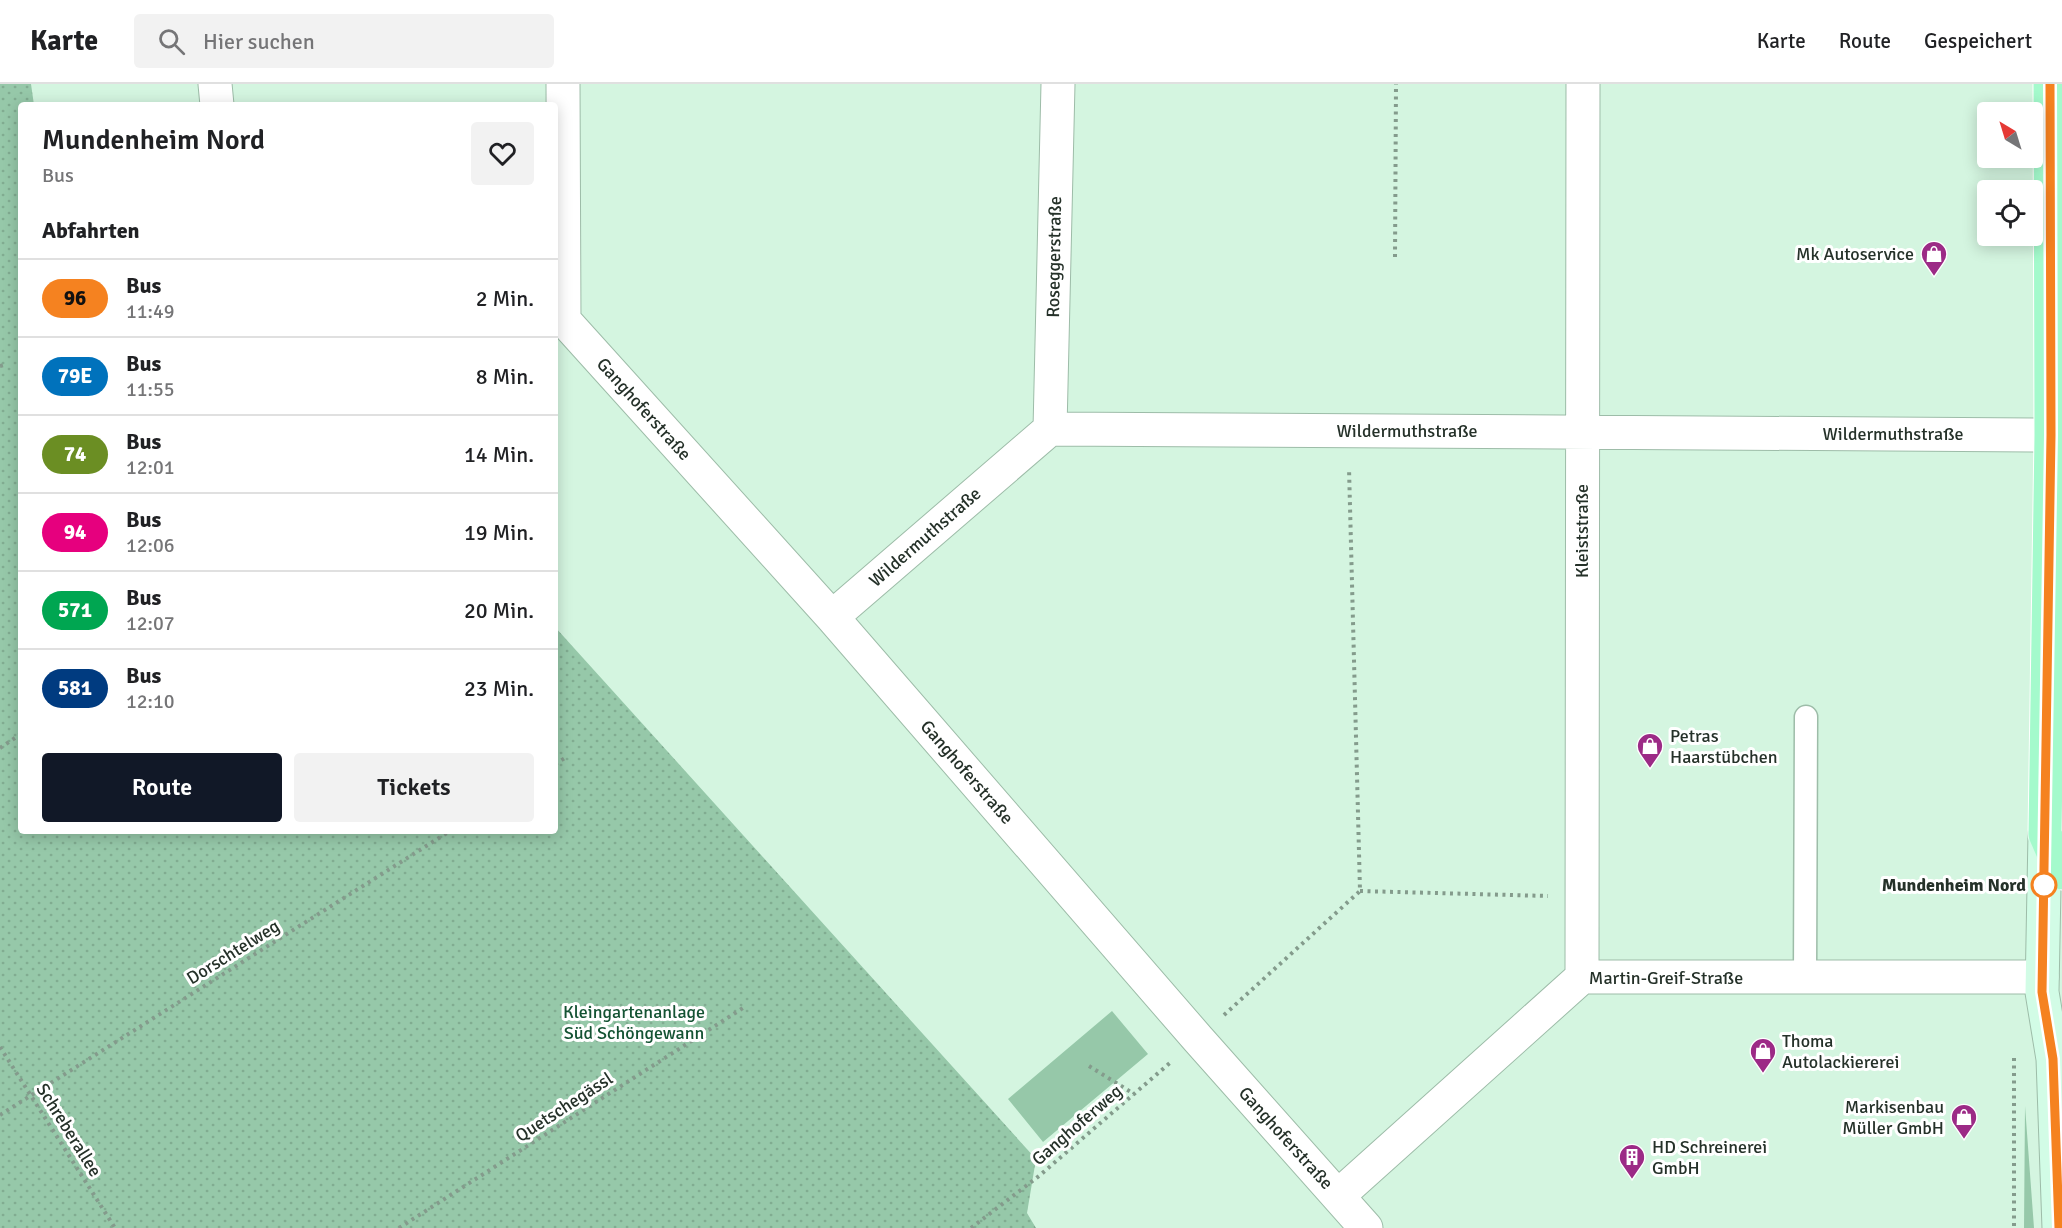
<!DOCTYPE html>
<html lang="de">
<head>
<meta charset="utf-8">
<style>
	:root { --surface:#fff; --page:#f2f2f2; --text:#202124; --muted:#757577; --line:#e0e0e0; --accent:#111827 }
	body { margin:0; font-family:Signika,sans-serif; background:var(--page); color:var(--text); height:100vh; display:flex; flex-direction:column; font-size:22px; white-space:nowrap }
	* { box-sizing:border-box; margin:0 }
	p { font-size:20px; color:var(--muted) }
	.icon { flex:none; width:33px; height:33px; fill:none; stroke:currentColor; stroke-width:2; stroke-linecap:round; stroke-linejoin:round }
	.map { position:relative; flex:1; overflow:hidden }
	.sheet { position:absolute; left:18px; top:18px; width:540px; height:732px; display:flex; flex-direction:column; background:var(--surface); border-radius:6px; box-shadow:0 3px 15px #0003 }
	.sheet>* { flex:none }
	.badge { padding:0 12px; border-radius:20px; font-size:21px; line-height:39px }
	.needle { width:39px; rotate:322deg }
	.tools { position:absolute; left:1977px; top:18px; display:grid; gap:12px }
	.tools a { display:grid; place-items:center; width:66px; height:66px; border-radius:6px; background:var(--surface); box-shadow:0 3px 15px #0003; font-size:30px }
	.map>.badge { position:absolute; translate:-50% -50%; box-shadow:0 0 0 3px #fff }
	h2 { padding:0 24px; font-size:22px; line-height:54px }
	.round { display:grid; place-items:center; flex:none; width:63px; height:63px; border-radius:6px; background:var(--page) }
	.overview { display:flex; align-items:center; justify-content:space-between; height:102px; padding:0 24px }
	h1 { font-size:28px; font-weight:600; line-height:45px }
	.primary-button { display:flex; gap:12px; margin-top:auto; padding:12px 24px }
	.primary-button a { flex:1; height:69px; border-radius:6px; background:var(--accent); color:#fff; font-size:24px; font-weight:600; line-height:69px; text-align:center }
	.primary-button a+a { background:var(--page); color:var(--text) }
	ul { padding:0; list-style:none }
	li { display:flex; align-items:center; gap:18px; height:78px; padding:0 24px; border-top:2px solid var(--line) }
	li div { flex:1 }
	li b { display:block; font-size:22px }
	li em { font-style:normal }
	li .badge { min-width:66px; font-weight:700; text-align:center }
	header { display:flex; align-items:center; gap:36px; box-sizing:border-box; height:84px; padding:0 30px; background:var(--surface); border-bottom:2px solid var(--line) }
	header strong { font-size:28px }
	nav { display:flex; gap:33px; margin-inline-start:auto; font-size:21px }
	.search { width:420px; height:54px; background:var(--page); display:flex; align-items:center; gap:15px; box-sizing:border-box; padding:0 21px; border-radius:6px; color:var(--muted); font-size:22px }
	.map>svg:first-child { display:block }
	.green { fill:#96c8a9 }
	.garden { fill:url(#garden-dots) }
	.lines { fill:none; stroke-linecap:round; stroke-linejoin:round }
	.service-casing { stroke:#9dbca8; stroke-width:25 }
	.minor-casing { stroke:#9dbca8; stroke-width:35 }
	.secondary-casing { stroke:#9dbca8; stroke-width:35 }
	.primary-casing { stroke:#fff; stroke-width:35 }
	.path { stroke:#849b8c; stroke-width:4; stroke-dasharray:3 4.5; stroke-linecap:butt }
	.service { stroke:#fff; stroke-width:22 }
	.minor { stroke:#fff; stroke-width:33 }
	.secondary { stroke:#d2fce6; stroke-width:33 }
	.primary { stroke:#a4facc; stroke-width:33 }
	.line-casing { stroke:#fff; stroke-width:14 }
	.line { stroke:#f58220; stroke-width:9 }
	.stop-dot { fill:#fff; stroke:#f58220; stroke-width:3 }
	.labels { text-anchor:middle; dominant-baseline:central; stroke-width:6; stroke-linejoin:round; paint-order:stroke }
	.poi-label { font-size:18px; fill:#253129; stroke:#fff; text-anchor:start }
	.street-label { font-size:18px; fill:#253129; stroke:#fff }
	.stop-label { font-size:18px; font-weight:bold; fill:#253129; stroke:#fff; text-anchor:end }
	.park-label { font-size:18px; fill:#145333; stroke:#fff }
</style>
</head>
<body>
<header>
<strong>Karte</strong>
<div class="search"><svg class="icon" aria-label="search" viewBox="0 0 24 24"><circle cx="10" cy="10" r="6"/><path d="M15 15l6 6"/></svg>Hier suchen</div>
<nav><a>Karte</a><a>Route</a><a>Gespeichert</a></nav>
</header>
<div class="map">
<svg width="2062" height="1144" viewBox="0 0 2062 1144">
	<defs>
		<pattern id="garden-dots" width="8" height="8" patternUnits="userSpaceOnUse" patternTransform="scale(1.5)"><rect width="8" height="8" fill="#96c8a9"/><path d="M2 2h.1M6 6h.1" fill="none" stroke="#81ac91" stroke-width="1.8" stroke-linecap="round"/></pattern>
	</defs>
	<rect width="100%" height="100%" fill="#d4f5e0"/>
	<path class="green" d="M1112,927l36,43 -105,88 -35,-43z
		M2025,1022l9,122h-10z"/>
	<path class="garden" d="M0,0h31l3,21h-13v726h534v-204l481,532 -9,54 9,15h-1036z"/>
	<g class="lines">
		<g class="service-casing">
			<path id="service" d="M1805,893l1,-260"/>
		</g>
		<g class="minor-casing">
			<path id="minor" d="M215,0l2,21
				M563,0l1,236
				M564,236l268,297 366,422 168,189
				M1050,345l8,-345
				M832,533l218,-188 1001,6
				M1582,893l1,-893
				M1338,1112l244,-219h460"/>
		</g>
		<g class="secondary-casing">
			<path id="secondary" d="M2045,750l-3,158 11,67 6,169"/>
		</g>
		<g class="primary-casing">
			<path id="primary" d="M2050,0l1,351 -6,399 17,39"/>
		</g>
		<path class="path" d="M1395,173l1,-173
			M0,282l4,-1
			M0,664l21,-14
			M555,680l10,-6
			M1360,807l188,5
			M1224,931l136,-124 -11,-423
			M0,963l115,181
			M2014,974v170
			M1089,982l45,28
			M0,1031l450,-284
			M399,1144l344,-220
			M971,1144l68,-52 132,-114"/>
		<use href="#service" class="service"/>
		<use href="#minor" class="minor"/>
		<use href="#secondary" class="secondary"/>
		<use href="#primary" class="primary"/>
	</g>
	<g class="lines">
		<g class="line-casing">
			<path id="line" d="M2050,0l1,351 -9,557 11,67 6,169"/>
		</g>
		<use href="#line" class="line"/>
	</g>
	<defs>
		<g id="shop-pin" transform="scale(1.35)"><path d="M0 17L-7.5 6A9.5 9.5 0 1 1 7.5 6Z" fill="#9c2a86" stroke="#fff"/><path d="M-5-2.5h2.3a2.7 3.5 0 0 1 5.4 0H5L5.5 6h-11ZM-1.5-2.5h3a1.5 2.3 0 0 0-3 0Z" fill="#fff"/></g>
		<g id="building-pin" transform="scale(1.35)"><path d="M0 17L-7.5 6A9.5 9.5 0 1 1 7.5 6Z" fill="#9c2a86" stroke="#fff"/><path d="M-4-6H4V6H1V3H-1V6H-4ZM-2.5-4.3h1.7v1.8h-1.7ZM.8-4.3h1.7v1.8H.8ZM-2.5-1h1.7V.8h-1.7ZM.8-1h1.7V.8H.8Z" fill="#fff"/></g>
	</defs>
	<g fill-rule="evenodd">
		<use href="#shop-pin" x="1934" y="170"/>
		<use href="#shop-pin" x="1650" y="662"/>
		<use href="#shop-pin" x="1763" y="967"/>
		<use href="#shop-pin" x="1964" y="1033"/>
		<use href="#building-pin" x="1632" y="1073"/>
	</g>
	<circle class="stop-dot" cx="2044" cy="801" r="12"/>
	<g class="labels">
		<g class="poi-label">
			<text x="1914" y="170" text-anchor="end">Mk Autoservice</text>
			<text x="1670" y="652">Petras<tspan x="1670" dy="21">Haarstübchen</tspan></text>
			<text x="1782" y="957">Thoma<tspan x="1782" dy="21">Autolackiererei</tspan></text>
			<text x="1944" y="1023" text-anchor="end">Markisenbau<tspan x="1944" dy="21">Müller GmbH</tspan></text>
			<text x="1652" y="1063">HD Schreinerei<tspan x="1652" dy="21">GmbH</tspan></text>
		</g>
		<g class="street-label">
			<text transform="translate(1054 173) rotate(-89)">Roseggerstraße</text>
			<text transform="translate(644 325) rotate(48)">Ganghoferstraße</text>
			<text x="1407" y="347">Wildermuthstraße</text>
			<text x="1893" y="350">Wildermuthstraße</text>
			<text transform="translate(1582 447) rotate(-90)">Kleiststraße</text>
			<text transform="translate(925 453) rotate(-41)">Wildermuthstraße</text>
			<text transform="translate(967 688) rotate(49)">Ganghoferstraße</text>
			<text transform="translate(233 868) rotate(-32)">Dorschtelweg</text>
			<text x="1666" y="894">Martin-Greif-Straße</text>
			<text transform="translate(564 1023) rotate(-33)">Quetschegässl</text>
			<text transform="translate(1077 1041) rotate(-41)">Ganghoferweg</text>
			<text transform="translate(69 1046) rotate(58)">Schreberallee</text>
			<text transform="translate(1286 1054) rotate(48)">Ganghoferstraße</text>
		</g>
		<g class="stop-label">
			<text x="2026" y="801">Mundenheim Nord</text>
		</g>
		<g class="park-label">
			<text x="634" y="928">Kleingartenanlage<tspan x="634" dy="21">Süd Schöngewann</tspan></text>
		</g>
	</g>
</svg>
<div class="tools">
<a><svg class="needle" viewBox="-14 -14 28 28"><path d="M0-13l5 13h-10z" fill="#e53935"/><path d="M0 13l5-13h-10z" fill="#757577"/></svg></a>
<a><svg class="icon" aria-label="locate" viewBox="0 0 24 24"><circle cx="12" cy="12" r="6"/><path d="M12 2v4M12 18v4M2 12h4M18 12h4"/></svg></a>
</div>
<section class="sheet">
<div class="overview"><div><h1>Mundenheim Nord</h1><p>Bus</p></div><a class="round"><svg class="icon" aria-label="heart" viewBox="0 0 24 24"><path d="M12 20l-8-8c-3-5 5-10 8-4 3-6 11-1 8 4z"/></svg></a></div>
<h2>Abfahrten</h2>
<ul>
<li><span class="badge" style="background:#f58220;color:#111">96</span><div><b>Bus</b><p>11:49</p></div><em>2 Min.</em></li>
<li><span class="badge" style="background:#0072bc;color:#fff">79E</span><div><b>Bus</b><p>11:55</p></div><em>8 Min.</em></li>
<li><span class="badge" style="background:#6b8e23;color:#fff">74</span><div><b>Bus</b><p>12:01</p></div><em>14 Min.</em></li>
<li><span class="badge" style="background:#e6007e;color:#fff">94</span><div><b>Bus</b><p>12:06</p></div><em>19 Min.</em></li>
<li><span class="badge" style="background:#00a651;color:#fff">571</span><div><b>Bus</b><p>12:07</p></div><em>20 Min.</em></li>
<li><span class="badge" style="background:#003b80;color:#fff">581</span><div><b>Bus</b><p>12:10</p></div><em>23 Min.</em></li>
</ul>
<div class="primary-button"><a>Route</a><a>Tickets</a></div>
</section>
</div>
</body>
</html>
